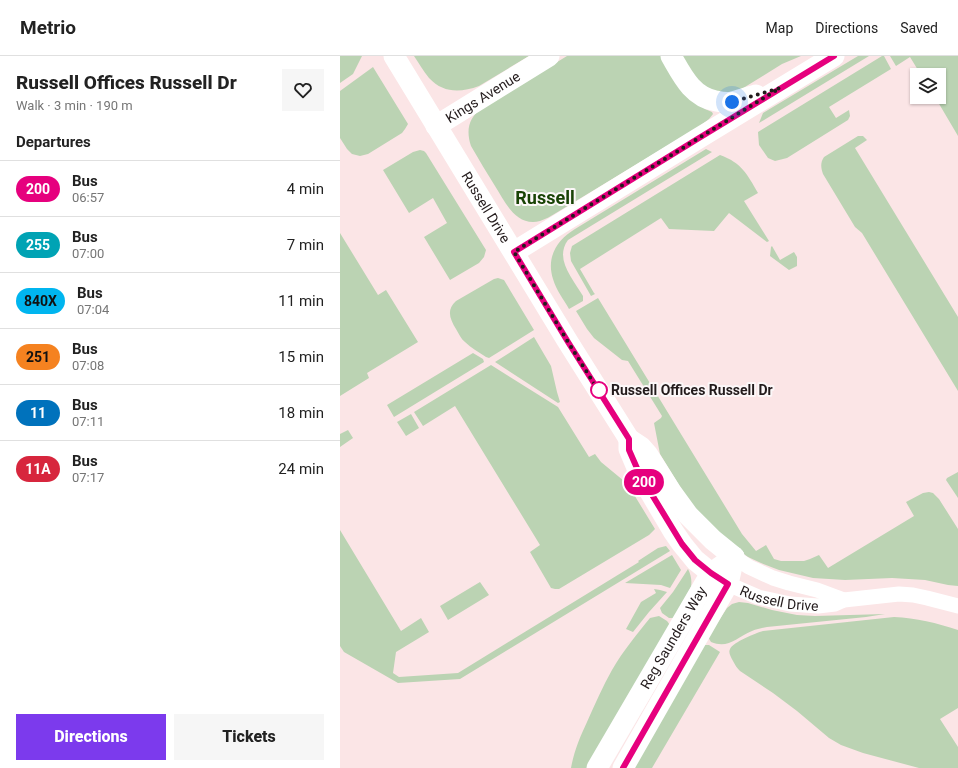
<!DOCTYPE html>
<html lang="en">
<head>
<meta charset="utf-8">
<style>
	:root { --surface:#fff; --page:#f6f6f6; --text:#222; --muted:#767676; --line:#e0e0e0; --accent:#7c3aed }
	body { margin:0; font-family:Roboto,sans-serif; background:var(--page); color:var(--text); height:100vh; display:flex; flex-direction:column; font-size:15px; white-space:nowrap }
	* { box-sizing:border-box; margin:0 }
	p { font-size:13px; color:var(--muted) }
	.icon { flex:none; width:22px; height:22px; fill:none; stroke:currentColor; stroke-width:2; stroke-linecap:round; stroke-linejoin:round }
	.map { position:relative; flex:1; overflow:hidden }
	.details { display:flex; flex-direction:column; background:var(--surface); width:340px }
	.details>* { flex:none }
	.badge { padding:0 8px; border-radius:13px; font-size:14px; line-height:26px }
	.buttons { position:absolute; left:570px; top:12px; display:grid; gap:8px }
	.buttons a { display:grid; place-items:center; width:36px; height:36px; border-radius:0px; background:var(--surface); box-shadow:0 1px 3px #0004; font-size:20px }
	.you { position:absolute; width:20px; height:20px; margin:-10px; border:3px solid #fff; border-radius:50%; background:#1a73e8; box-shadow:0 0 0 6px #1a73e833 }
	.map>.badge { position:absolute; translate:-50% -50%; box-shadow:0 0 0 2px #fff }
	h2 { padding:0 16px; font-size:15px; line-height:36px }
	.round { display:grid; place-items:center; flex:none; width:42px; height:42px; border-radius:0px; background:var(--page) }
	.summary { display:flex; align-items:center; justify-content:space-between; height:68px; padding:0 16px }
	h1 { font-size:19px; font-weight:800; line-height:30px }
	.button { display:flex; gap:8px; margin-top:auto; padding:8px 16px }
	.button a { flex:1; height:46px; border-radius:0px; background:var(--accent); color:#fff; font-size:16px; font-weight:800; line-height:46px; text-align:center }
	.button a+a { background:var(--page); color:var(--text) }
	ul { padding:0; list-style:none }
	li { display:flex; align-items:center; gap:12px; height:56px; padding:0 16px; border-top:1px solid var(--line) }
	li div { flex:1 }
	li b { display:block; font-size:15px }
	li em { font-style:normal }
	li .badge { min-width:44px; font-weight:700; text-align:center }
	header { display:flex; align-items:center; gap:24px; box-sizing:border-box; height:56px; padding:0 20px; background:var(--surface); border-bottom:1px solid var(--line) }
	header strong { font-size:19px }
	nav { display:flex; gap:22px; margin-inline-start:auto; font-size:14px }
	main { display:flex; flex:1; min-height:0 }
	.map>svg:first-child { display:block }
	.green { fill:#bbd3b3 }
	.lines { fill:none; stroke-linecap:round; stroke-linejoin:round }
	.street { stroke:#fff; stroke-width:15 }
	.secondary { stroke:#fff; stroke-width:21 }
	.line-casing { stroke:#fff; stroke-width:9 }
	.line { stroke:#e6007e; stroke-width:6 }
	.walk { stroke:#231b1c; stroke-width:4; stroke-dasharray:0 7.2 }
	.stop-dot { fill:#fff; stroke:#e6007e; stroke-width:2 }
	.labels { text-anchor:middle; dominant-baseline:central; stroke-width:4; stroke-linejoin:round; paint-order:stroke }
	.street-label { font-size:14px; fill:#231b1c; stroke:#fcf7f8 }
	.stop-label { font-size:14px; font-weight:bold; fill:#231b1c; stroke:#fcf7f8; text-anchor:start }
	.district-label { font-size:18px; font-weight:bold; fill:#194305; stroke:#fcf7f8 }
</style>
</head>
<body>
<header>
<strong>Metrio</strong>
<nav><a>Map</a><a>Directions</a><a>Saved</a></nav>
</header>
<main>
<section class="details">
<div class="summary"><div><h1>Russell Offices Russell Dr</h1><p>Walk · 3 min · 190 m</p></div><a class="round"><svg class="icon" aria-label="heart" viewBox="0 0 24 24"><path d="M12 20l-8-8c-3-5 5-10 8-4 3-6 11-1 8 4z"/></svg></a></div>
<h2>Departures</h2>
<ul>
<li><span class="badge" style="background:#e6007e;color:#fff">200</span><div><b>Bus</b><p>06:57</p></div><em>4 min</em></li>
<li><span class="badge" style="background:#00a3b4;color:#fff">255</span><div><b>Bus</b><p>07:00</p></div><em>7 min</em></li>
<li><span class="badge" style="background:#00b5ef;color:#111">840X</span><div><b>Bus</b><p>07:04</p></div><em>11 min</em></li>
<li><span class="badge" style="background:#f58220;color:#111">251</span><div><b>Bus</b><p>07:08</p></div><em>15 min</em></li>
<li><span class="badge" style="background:#0072bc;color:#fff">11</span><div><b>Bus</b><p>07:11</p></div><em>18 min</em></li>
<li><span class="badge" style="background:#d7263d;color:#fff">11A</span><div><b>Bus</b><p>07:17</p></div><em>24 min</em></li>
</ul>
<div class="button"><a>Directions</a><a>Tickets</a></div>
</section>
<div class="map">
<svg width="618" height="712" viewBox="0 0 618 712">
	<rect width="100%" height="100%" fill="#fbe5e6"/>
	<path class="green" d="M0,0h22l-9,18 -13,9z
		M74,0h115l-50,30c-19,7 -36,7 -50,-8 -6,-7 -10,-15 -15,-22z
		M227,0h96l42,53 7,3 1,2 -4,5 -9,7 -144,87c-5,3 -10,6 -16,8 -24,6 -35,-19 -45,-35 -8,-13 -16,-26 -24,-40 -5,-15 -3,-28 11,-38z
		M340,0h121l-19,8 -42,26 -7,3 -27,-2z
		M518,0h11l-110,67 4,-10z
		M542,0h2l7,13 -62,38 7,11 13,-8 1,6 -2,4 -61,38 -12,3 -7,-3 -9,-13 -1,-13z
		M550,0h68v80l-23,-39h4v-22h-18l-11,-18 -14,9z
		M33,11l35,57 -3,5 -3,4 -34,21 -8,2 -8,-2 -5,-5 -7,-11v-47z
		M518,80h5l4,4 -12,8 103,169v74l-96,-158 -7,-6 -32,-53c-2,-6 -3,-11 1,-17z
		M366,93l6,3 -144,88c-14,19 5,39 15,56v5l-14,8c-5,-9 -13,-19 -16,-30 -7,-22 4,-39 22,-50z
		M80,94l4,1 2,2 60,97 -2,7 -5,6 -29,17 -26,-43 23,-14 -14,-25 -24,15 -26,-43 30,-18z
		M380,99c22,8 27,19 38,38l-14,8 25,40 -2,1 -38,-29 -15,18 -45,-2 -8,-11 -81,51 14,24 1,1 -4,2 -20,-35 -1,-8 2,-7z
		M0,177l38,62 8,-5 32,52 -51,31 2,5 -29,18z
		M432,190l8,14 14,-8 3,5v9l-8,4 -19,-14 1,-9z
		M158,222l6,2 30,50 -45,28 -3,-1c-7,-5 -15,-9 -21,-15 -4,-3 -6,-8 -9,-13 -6,-10 -10,-19 0,-28l38,-22z
		M258,242l144,236 14,17 10,-6 8,14 7,2h23l6,-2 9,-4 9,13 86,-52 -8,-14 17,-9 6,-1 4,1 6,6 19,30v57l-10,-1 -23,-5 -33,-2 -47,2 -32,-2 -34,-8 -18,-7 -13,-6 -10,-7 -40,-34 -38,-62 -6,-31 7,-5 1,-2 -34,-55 -6,-1 -28,-22 -7,-9 -11,-18z
		M194,281l17,29 6,26 3,10 -2,1 -63,-41z
		M133,297l10,6 1,3 -90,55 -7,-12z
		M151,309l67,42 31,50 6,-3 6,8 23,19 6,7 25,41 -6,6 -90,54h-4l-4,-1 -21,-36 10,-7 -85,-139 -32,20 -9,-14z
		M71,358l8,14 -13,8 -9,-14z
		M8,374l5,8 -13,9v-13z
		M618,416v26l-12,-18 1,-2z
		M0,474l61,101 20,-13 8,14 -33,20 -3,21 6,4 59,-4 181,-111 -1,-1 20,-13 8,-2 4,5 -210,128 -62,4 -54,-31 -4,-6z
		M332,499l9,15 -11,18 -9,-3 -36,-2z
		M348,513c3,6 4,11 3,18l-17,31h-5l-7,-5 -2,-5 13,-16z
		M140,526l9,13 -41,25 -8,-14z
		M314,533l6,1 7,2 -18,20 -16,20 -7,-3 15,-27 15,-9z
		M399,546l9,1 24,7 25,5 18,1 70,-2 -19,3 -99,10c-5,1 -10,2 -15,4 -16,7 -24,18 -41,11l-3,-5 19,-29 5,-4z
		M319,560l8,5 3,4 -83,143h-16c3,-17 9,-31 16,-46 8,-18 16,-36 25,-52 11,-19 25,-36 38,-52z
		M554,561c22,1 43,6 64,13v78l-18,11 18,28v21h-39l-56,-15 -22,-8 -12,-7 -32,-27 -24,-18 -33,-22c-3,-3 -5,-6 -7,-10 -2,-4 -5,-8 -3,-12 3,-7 26,-16 33,-18z
		M364,589h5l11,7 -68,116h-20z"/>
	<g class="lines">
		<g class="street">
			<path d="M394,501l15,10 24,11 16,5 28,7 27,10"/>
			<path id="s1" d="M388,528l30,13 32,7 28,2 17,-2 9,-4 55,-6 14,1 14,3 31,8"/>
		</g>
		<g class="secondary">
			<path id="s2" d="M54,0l174,286 61,97 12,8 7,8 24,38 16,22 25,25 21,17"/>
			<path d="M331,0c11,19 21,41 45,45 5,1 11,2 16,1 8,-2 16,-5 24,-7"/>
			<path id="s3" d="M96,70l113,-70"/>
			<path d="M174,196l185,-114 135,-82"/>
			<path d="M289,383v10l11,26 33,56 9,13 13,16 16,13 11,8"/>
			<path id="s4" d="M257,712l114,-195 23,-16"/>
			<path d="M283,712l105,-184 6,-27"/>
		</g>
	</g>
	<g class="lines">
		<g class="line-casing">
			<path id="line" d="M283,712l105,-184 -17,-11 -16,-13 -13,-16 -42,-69 -11,-25v-11l-61,-97 -54,-90 185,-114 135,-82"/>
		</g>
		<use href="#line" class="line"/>
		<path class="walk" d="M259,334l1,3 -32,-51 -54,-90 266,-164 -48,14"/>
	</g>
	<circle class="stop-dot" cx="259" cy="334" r="8"/>
	<g class="labels">
		<g class="street-label">
			<text stroke="none"><textPath href="#s3" startOffset="55">Kings Avenue</textPath></text>
			<text stroke="none"><textPath href="#s2" startOffset="177">Russell Drive</textPath></text>
			<text stroke="none"><textPath href="#s1" startOffset="54">Russell Drive</textPath></text>
			<text stroke="none"><textPath href="#s4" startOffset="151">Reg Saunders Way</textPath></text>
		</g>
		<g class="stop-label">
			<text x="271" y="334">Russell Offices Russell Dr</text>
		</g>
		<g class="district-label">
			<text x="205" y="141">Russell</text>
		</g>
	</g>
</svg>
<div class="buttons">
<a><svg class="icon" aria-label="layers" viewBox="0 0 24 24"><path d="M12 4l9 5-9 5-9-5zM3 14l9 5 9-5"/></svg></a>
</div>
<div class="you" style="left:392px;top:46px"></div>
<b class="badge" style="left:304px;top:426px;background:#e6007e;color:#fff">200</b>
</div>
</main>
</body>
</html>
